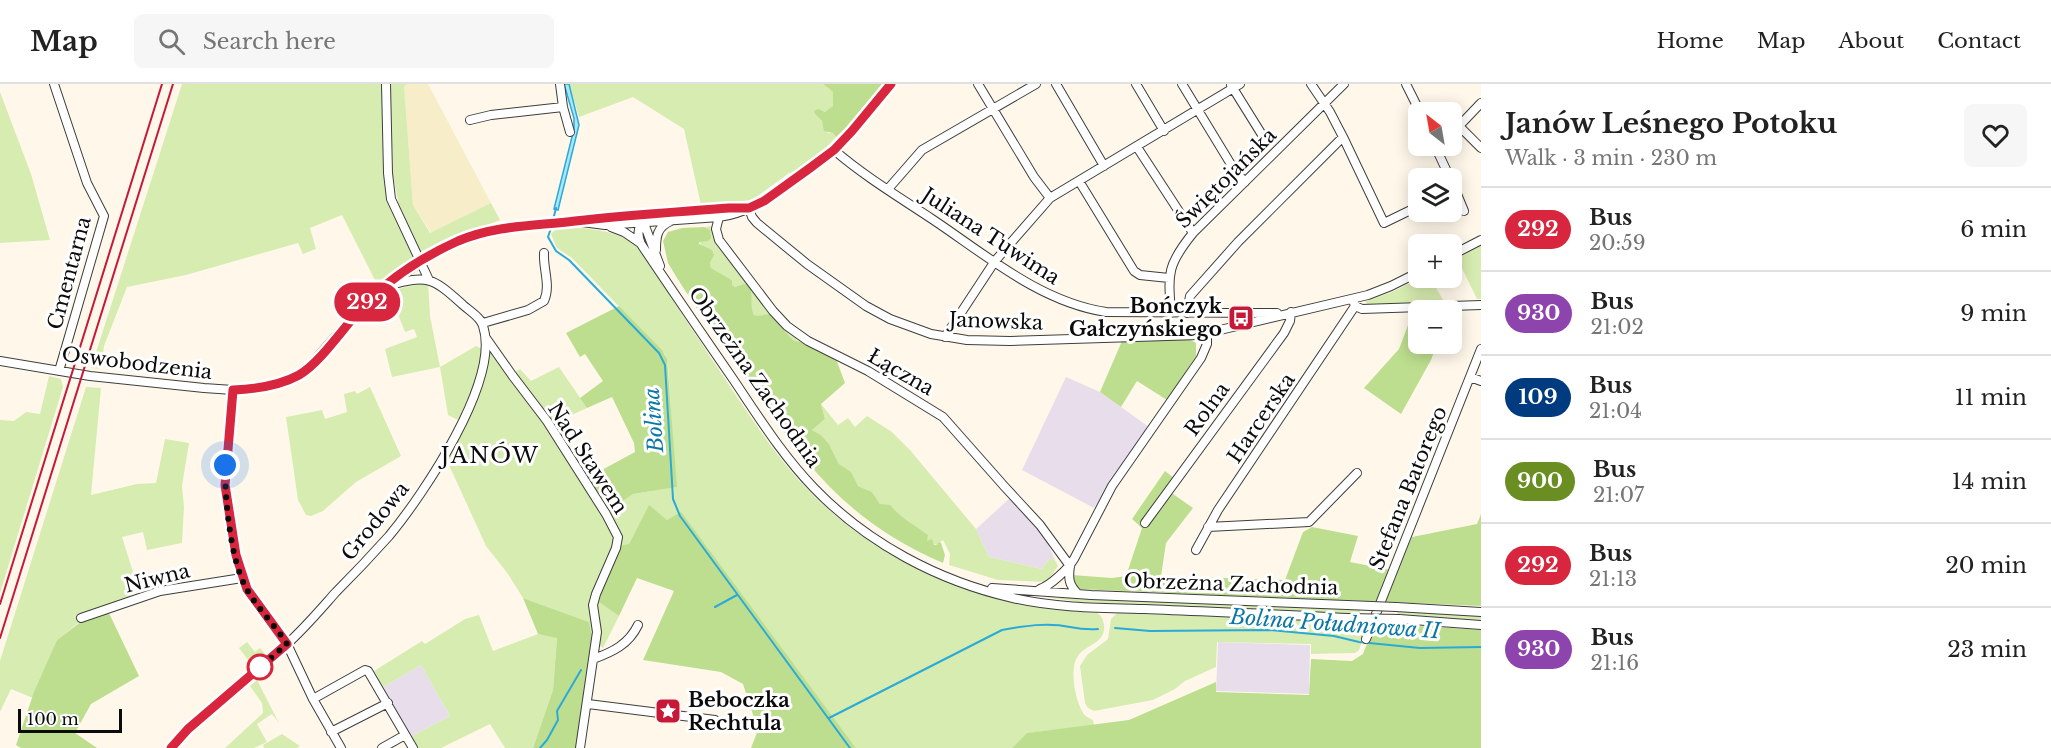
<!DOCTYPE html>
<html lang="en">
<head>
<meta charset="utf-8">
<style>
	:root { --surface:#fff; --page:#f6f6f6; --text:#222; --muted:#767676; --line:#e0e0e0 }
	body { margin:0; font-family:"Libre Baskerville",serif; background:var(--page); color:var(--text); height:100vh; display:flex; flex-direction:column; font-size:22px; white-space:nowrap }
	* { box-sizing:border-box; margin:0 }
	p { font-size:20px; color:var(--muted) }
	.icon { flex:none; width:33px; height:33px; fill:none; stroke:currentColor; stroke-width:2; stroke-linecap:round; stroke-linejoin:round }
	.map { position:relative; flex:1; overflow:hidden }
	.details { display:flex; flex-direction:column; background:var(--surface); width:570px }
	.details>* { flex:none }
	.badge { padding:0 12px; border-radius:20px; font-size:21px; line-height:39px }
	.needle { width:39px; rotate:329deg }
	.tools { position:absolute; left:1408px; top:18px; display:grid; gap:12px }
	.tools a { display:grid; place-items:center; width:54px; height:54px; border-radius:9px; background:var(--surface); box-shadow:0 3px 15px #0003; font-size:30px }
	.scale { position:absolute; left:18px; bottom:15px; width:104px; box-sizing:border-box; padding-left:6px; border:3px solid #0b0b0b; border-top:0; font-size:16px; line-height:21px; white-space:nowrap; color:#0b0b0b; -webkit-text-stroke:4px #fff; paint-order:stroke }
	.you { position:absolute; width:30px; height:30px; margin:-15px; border:4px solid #fff; border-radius:50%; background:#1a73e8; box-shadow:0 0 0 9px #1a73e833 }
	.map>.badge { position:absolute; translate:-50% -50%; box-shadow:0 0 0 3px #fff }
	.round { display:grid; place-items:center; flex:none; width:63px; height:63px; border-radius:9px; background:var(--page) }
	.headline { display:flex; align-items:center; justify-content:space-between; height:102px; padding:0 24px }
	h1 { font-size:28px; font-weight:700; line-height:45px }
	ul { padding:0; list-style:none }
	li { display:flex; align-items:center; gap:18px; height:84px; padding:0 24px; border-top:2px solid var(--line) }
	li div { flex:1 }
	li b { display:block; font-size:22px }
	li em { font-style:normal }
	li .badge { min-width:66px; font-weight:700; text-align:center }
	header { display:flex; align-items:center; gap:36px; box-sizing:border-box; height:84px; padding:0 30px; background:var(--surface); border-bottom:2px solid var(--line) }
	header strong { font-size:28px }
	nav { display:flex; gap:33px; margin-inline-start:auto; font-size:21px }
	.search { width:420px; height:54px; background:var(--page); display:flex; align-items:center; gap:15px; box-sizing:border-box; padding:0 21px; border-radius:9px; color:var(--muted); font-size:22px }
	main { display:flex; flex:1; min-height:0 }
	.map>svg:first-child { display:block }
	.industrial { fill:#e8deeb }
	.farmland { fill:#f7edc8 }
	.green { fill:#d7ecb0 }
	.forest { fill:#bdde8e }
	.water { fill:#aae7fb; stroke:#2baad8; stroke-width:1.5 }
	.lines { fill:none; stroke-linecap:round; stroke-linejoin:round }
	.stream { stroke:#2baad8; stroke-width:2 }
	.minor-casing { stroke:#3e3e3e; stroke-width:10 }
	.minor { stroke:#fff; stroke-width:8 }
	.rail { stroke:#c61938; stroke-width:2 }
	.minor-bridge-casing { stroke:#3e3e3e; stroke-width:10; stroke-linecap:butt }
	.minor-bridge { stroke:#fff; stroke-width:8 }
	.line-casing { stroke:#fff; stroke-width:14 }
	.line { stroke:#d7263d; stroke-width:9 }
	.walk { stroke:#0b0b0b; stroke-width:6; stroke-dasharray:0 10.8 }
	.stop-dot { fill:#fff; stroke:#d7263d; stroke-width:3 }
	.labels { text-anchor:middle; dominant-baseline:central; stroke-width:6; stroke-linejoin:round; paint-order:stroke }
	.street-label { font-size:20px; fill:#0b0b0b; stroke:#fff }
	.poi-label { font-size:20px; font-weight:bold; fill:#0b0b0b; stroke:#fff; text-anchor:end }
	.water-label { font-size:21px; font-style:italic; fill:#0b77a6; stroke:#fff }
	.quarter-label { font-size:22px; letter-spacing:1.5px; fill:#0b0b0b; stroke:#fff }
</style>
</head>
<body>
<header>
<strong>Map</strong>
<div class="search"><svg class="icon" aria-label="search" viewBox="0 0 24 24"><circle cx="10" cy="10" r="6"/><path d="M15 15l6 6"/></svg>Search here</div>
<nav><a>Home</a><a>Map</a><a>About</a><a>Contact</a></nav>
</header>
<main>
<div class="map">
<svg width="1481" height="664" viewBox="0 0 1481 664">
	<rect width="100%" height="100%" fill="#fff8ea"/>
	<path class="industrial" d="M1066,293l34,15 49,35 -55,81 -72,-38z
		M1010,414l35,39 10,23 -5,-2 -8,11 -53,-12 -13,-28z
		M1218,558l92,3 -1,49 -93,-3z
		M421,581l29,51 -40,21 -27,-50z"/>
	<path class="farmland" d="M407,0h21l63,119 -60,30 -18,-28 -9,-119z"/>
	<path class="green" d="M182,0h200l8,119 23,55 -36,26 -35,-69 -32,13 6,21 -13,5 -5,-11 -112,32 -59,12 -23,59 -3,23 -10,-1z
		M390,0h17l-3,2 9,119 17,28 61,-30 9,17 -81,32 -19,-42 -7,-33z
		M569,0h254l10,8v14l-5,5 -13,3 7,7 6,12h5l3,4 -19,20 -24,16h-4l-37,27 -51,5 -17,-76 -51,-32 -54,20z
		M0,8l31,82 19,66 -50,3z
		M713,142l2,13 87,102 -9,-1 -10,-12 -29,-13 -3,-4 1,-21 -9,-6 -8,3 -3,-2v-5l-21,-12 -1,-5 2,-4 -13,-17 8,-14 -3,-1z
		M557,144c25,-1 49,1 72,12l1,-1c19,17 30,41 44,63 11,18 24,35 35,53 28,41 54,84 87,122 77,87 186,131 301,136 5,3 6,6 7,12 2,19 -18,19 -26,31 -9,12 -3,43 4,55 2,5 7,7 11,9l1,5 -66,8 -16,15h-156l-175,-235 -14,7 -18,-14 -20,38 -39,52 29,20 -16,32 -11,-9 -3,-17 -66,-24 -15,-24 -22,-28 -37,-81 -5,-2 39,-78 6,-40 5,-4 20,31 6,-3 11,12 28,-14 28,41 -35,16 35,54 23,31 23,-15 43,-7 -8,-122 -3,-11 -93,-96 -15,-10 -6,-14z
		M1481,161v54h-4l-20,-41z
		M1420,194h10l15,25 -75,3 -4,-3v-2l26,-9z
		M428,198l2,34 10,51 36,-21 6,3 -5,29 -19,42 -10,-5 -8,-48 -48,10 -7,-28 32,-12 -3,-8 -9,3 -16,-41z
		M49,292l12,3 2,8 -63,206v-173l14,1 12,-9 14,2z
		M86,303l15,1 -10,107 46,-11 19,-1 9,-44 24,4 -7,43 2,21 -2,36 -35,7 -4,-18 -21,5 13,41 -9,3 6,17 -50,22 -25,20 -24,58 -22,-9 -11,23v-51z
		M370,303l31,69 -45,26 -33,29 -12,5 -5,-1 -8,-15 -12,-83 36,-7 3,9 22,-7 -3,-18 11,-3 2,3z
		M821,320l17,21 10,-7 7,9 12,-11 25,16 18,18 66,79 13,28 53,12 8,-11 5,2 3,6 -11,16 -49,-2 -49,-15 1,-11 -7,-14 -6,5 -11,-4 2,-6 -48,-31 -8,-12 -14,-6 -19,-22 -10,-20 -8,-9 -9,-5 13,-11z
		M1046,513l314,13v3l-5,1 -275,-12z
		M1397,527l84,5v4l-83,-5z
		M1117,529l212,8 39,4 -9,25 -4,3 -44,1v-10l-94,-2 -1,25 -31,14 -10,8 -22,11 -59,11 -6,-3 -3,-5 -5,-37 7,-11 21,-16 3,-20z
		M479,531l14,36 45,-17 19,3 -4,53 -20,58h-28l-15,-24 -49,24h-25l-6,-11 40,-21 -29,-51 -38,22 -9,-16 48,-30 3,3 40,-25z
		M247,558l8,10 5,-4 5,6 -13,11 -13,-17z
		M257,596l22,43 -7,-9 -15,10 10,18 -13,6h-29l38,-35 -1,-10 -12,-17z
		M282,650l18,12 -3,2h-33l-1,-3z"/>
	<path class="forest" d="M823,0h63l-21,26 -29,27 -3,-4 -9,-2 -2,-10 -7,-7 -1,-3 4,-2 7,3 8,-6v-14z
		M704,143l6,3 1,8 -3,3 -9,1v2l13,6 2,5 -4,8 1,5 21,12v5l3,2 8,-3 7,1c4,10 -1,22 4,30l4,1 12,-2 23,26c17,3 27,13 43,19l9,24 -24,21 4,15 -13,11 9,5 8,9 10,20 12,8 7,14 14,6 8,12 10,1c10,13 25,20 38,30l-1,6 5,-2 2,6h3l2,-3 2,1 4,12 -2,8c-101,-43 -144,-107 -204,-194 -24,-35 -50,-70 -71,-106l-5,-22 5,-9 14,-4z
		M619,222l43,44 5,9 10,128 -44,7 -22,15 -24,-31 48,-26 -1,-9 -22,-46 -25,11 -7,-10 23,-17 -18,-27 -5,3 -14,-24z
		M1413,228h6v32h18l-6,16 -30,54 -37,-26 35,-39z
		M1187,254l9,5v13l-29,44 -30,-19 -16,26 -21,-15 22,-51z
		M1165,387l10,8 -9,10 27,19 -27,35 -5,33 124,4 18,-48 9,-5 46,9 -8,26 46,9 16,-34 65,-13 4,-10v92l-404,-17 -5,-14 40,3 14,-2 16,-48 -10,-9z
		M649,421l18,15 14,-8 175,236h-105l7,-18 -15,-46 -22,-12 -78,-12 31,-69 -37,-13 -18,38 -29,-20 21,-48 18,-4z
		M523,514l66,24 8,40 -15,86h-49l20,-58 4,-52 -19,-4z
		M108,527l31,65 -48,28 -16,29 22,15h-76l-5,-3 18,-53 23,-52 25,-19z
		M1374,541h31l76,5v118h-469l15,-15 102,-13 87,-38v10l93,3 2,-36 41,2 11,-7z"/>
	<path class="water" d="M564,0h5l10,41 -21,85 -4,-1 20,-80v-11z"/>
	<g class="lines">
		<path class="stream" d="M553,136l3,-12
			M552,141l-4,12 8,14 13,9 90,93 6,12 8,134 7,17 170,232
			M715,523l22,-12
			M1115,544l35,3 119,-1 65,6 25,6 61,6 61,-1
			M829,634l173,-88c22,-4 45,-8 68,-3 10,2 17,3 28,2
			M540,664l7,-8 11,-20 -1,-9 24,-41"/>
		<g class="minor-casing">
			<path id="minor" d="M54,0l33,99 17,33 -45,155
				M386,0l2,89 3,26 37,79
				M560,0l3,23 7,25
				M978,0l56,93 16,21
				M1056,0l48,82
				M1136,0l28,47
				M1182,0l53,87 10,11
				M1311,0l19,28 13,25 41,86 35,-17
				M1406,0l14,28
				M1231,1l33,53
				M470,36l21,-5 72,-8
				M1459,42l22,22
				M1452,46l7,-4 22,-23
				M1435,62l15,32
				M1137,63l56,86
				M834,66c30,26 65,47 98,69 54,36 108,83 174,93l171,1
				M1079,97l55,90 6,4 29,3
				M1452,98l12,29
				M888,105l34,-39 114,-66
				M749,124l3,9 5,6 50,41 59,42 24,13 41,15 36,6 43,1 189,-6 169,-40 23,-9 28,-14
				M657,129c-15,7 -23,15 -16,31 30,45 61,90 92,135 25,37 49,76 81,109 53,55 124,93 199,110 43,10 88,10 131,11 68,3 136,5 204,9
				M719,133l-3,12 3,11 54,71 14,15 21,15 60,30 75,46 61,69 36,39 30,41
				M640,136l5,6 15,40
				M582,138l23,3 114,-8c25,-3 45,-16 66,-31 16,-11 33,-22 48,-36 22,-19 40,-43 58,-66
				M611,143l13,5 16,11
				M656,166c0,-14 1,-23 15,-29
				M1452,171l29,-15
				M1354,219l1,3 7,3 119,-4
				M1171,229c-3,-40 -4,-48 22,-80l151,-149
				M1187,229l3,-17 48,-54 105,-105
				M483,239l45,-13 16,-9c7,-15 -1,-32 0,-48
				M945,253l50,-76 55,-63 190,-114
				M486,254l26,37 35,46 59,93 12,23 -2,11 -20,46 -3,11 4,27 -17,116
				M0,277l90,15 114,12 29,2 21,-1 21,-5 11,-3 21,-12 49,-56 29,-27 54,-36 33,-14 38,-10 219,-18h20
				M1470,293l11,4
				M233,306l-8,75v20l11,70 6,23 16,28 29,38 26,55 28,49
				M1145,439l139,-190 6,-12 1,-9
				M1208,443l101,-5 48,-49
				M1196,466l22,-40 137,-204
				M1070,482c-2,13 -1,19 8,28
				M992,504l99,7 256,10
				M1040,505c11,-4 28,-20 34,-30l38,-73 89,-128 6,-14v-11
				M1396,523l85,5
				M81,534l79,-27 82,-13
				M1399,535l82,6
				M1366,555l115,-290
				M593,575c20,-7 36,-15 45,-34
				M313,615l52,-29 3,1 45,77
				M588,620l127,16
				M331,648l57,-29
				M171,664c31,-40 79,-68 115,-103 18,-16 34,-35 50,-53 18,-18 36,-37 53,-56 34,-41 112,-156 94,-210 -2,-9 -15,-16 -21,-22 -30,-27 -34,-29 -73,-19
				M382,664l23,-13"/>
		</g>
		<use href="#minor" class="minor"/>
		<path class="rail" d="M0,520l162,-520
			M0,554l173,-554"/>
		<g class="minor-bridge-casing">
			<path id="minor-bridge" d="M1347,521l49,2
				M1348,534l51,1"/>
		</g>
		<use href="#minor-bridge" class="minor-bridge"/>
	</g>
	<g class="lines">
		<g class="line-casing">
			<path id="line" d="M171,664l17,-19 99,-85 -40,-55 -11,-34 -11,-70 8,-95c22,-1 46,-4 66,-15 24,-14 50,-56 72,-77 24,-23 56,-43 87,-57 38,-16 76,-15 117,-20 51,-6 103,-9 154,-13h20l15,-7 46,-33 24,-18 18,-19 39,-47"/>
		</g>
		<use href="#line" class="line"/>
		<path class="walk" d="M225,381c0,34 5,93 21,123 11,20 29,37 41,56l-30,26 3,-3"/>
	</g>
	<defs>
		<g id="bus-square" transform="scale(1.35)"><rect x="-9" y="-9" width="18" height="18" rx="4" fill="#c61938" stroke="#fff"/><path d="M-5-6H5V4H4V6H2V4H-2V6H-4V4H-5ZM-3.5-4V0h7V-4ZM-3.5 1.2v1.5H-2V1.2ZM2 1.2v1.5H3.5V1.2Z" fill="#fff"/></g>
		<g id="sight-square" transform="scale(1.35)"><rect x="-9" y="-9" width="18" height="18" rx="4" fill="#c61938" stroke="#fff"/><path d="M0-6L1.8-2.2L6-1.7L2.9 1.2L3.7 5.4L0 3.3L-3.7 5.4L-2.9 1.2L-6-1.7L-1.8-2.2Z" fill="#fff"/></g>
	</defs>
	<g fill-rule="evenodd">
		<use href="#bus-square" x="1241" y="234"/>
		<use href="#sight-square" x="668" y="627"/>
	</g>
	<circle class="stop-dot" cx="260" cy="583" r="12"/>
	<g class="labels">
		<g class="street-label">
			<text transform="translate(1226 94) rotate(-45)">Świętojańska</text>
			<text transform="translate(991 152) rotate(33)">Juliana Tuwima</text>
			<text transform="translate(69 189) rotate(-75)">Cmentarna</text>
			<text transform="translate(996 237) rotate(2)">Janowska</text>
			<text transform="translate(137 279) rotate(7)">Oswobodzenia</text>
			<text transform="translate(901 288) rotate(30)">Łączna</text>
			<text transform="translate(755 293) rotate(55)">Obrzeżna Zachodnia</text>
			<text transform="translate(1207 325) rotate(-54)">Rolna</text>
			<text transform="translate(1261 334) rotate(-56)">Harcerska</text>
			<text transform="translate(588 374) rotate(57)">Nad Stawem</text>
			<text transform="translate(1408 404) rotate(-68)">Stefana Batorego</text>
			<text transform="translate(375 437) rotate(-51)">Grodowa</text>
			<text transform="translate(157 494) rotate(-14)">Niwna</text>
			<text transform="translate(1231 500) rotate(2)">Obrzeżna Zachodnia</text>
		</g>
		<g class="poi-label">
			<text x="1222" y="222">Bończyk<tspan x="1222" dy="23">Gałczyńskiego</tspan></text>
			<text x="688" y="616" text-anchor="start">Beboczka<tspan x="688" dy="23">Rechtula</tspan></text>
		</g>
		<g class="water-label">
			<text transform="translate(654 336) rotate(-94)">Bolina</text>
			<text transform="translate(1335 540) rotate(4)">Bolina Południowa II</text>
		</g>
		<g class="quarter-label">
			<text x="490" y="371">JANÓW</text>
		</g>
	</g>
</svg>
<div class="tools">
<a><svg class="needle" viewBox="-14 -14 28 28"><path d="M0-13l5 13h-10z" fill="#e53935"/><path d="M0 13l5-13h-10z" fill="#767676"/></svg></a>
<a><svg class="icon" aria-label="layers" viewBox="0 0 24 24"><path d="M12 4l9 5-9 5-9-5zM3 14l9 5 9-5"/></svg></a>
<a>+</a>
<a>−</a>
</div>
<div class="scale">100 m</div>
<div class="you" style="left:225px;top:381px"></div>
<b class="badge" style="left:367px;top:218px;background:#d7263d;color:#fff">292</b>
</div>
<section class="details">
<div class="headline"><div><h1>Janów Leśnego Potoku</h1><p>Walk · 3 min · 230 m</p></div><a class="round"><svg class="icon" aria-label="heart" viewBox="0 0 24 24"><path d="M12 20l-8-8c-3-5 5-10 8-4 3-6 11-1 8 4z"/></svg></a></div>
<ul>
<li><span class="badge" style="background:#d7263d;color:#fff">292</span><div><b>Bus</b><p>20:59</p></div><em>6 min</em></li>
<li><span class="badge" style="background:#8e44ad;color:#fff">930</span><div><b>Bus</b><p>21:02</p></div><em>9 min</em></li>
<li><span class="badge" style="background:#003b80;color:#fff">109</span><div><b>Bus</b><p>21:04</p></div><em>11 min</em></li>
<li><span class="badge" style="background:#6b8e23;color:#fff">900</span><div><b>Bus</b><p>21:07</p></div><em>14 min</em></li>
<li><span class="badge" style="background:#d7263d;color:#fff">292</span><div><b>Bus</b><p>21:13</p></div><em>20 min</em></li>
<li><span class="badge" style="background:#8e44ad;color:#fff">930</span><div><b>Bus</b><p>21:16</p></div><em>23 min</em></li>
</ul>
</section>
</main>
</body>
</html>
